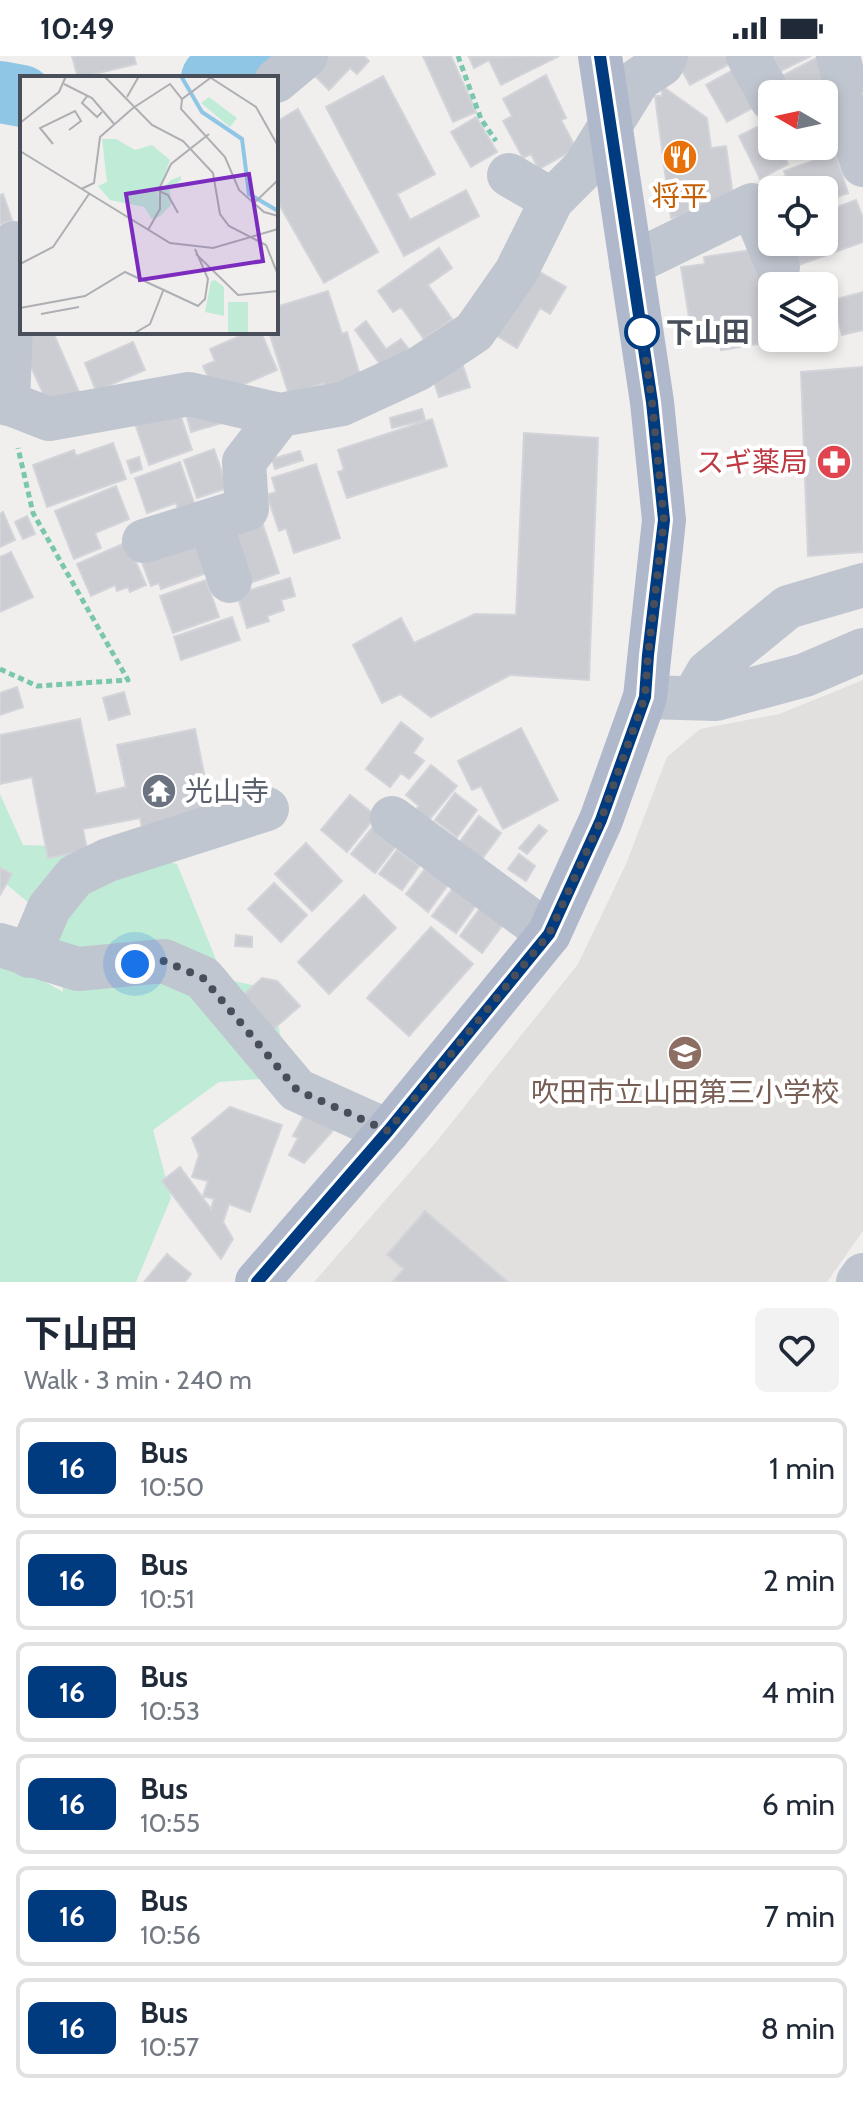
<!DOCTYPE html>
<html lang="en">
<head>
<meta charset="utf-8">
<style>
	:root { --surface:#fff; --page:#f2f2f3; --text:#1f2937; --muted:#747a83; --line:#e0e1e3 }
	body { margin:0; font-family:Cabin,"Noto Sans JP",sans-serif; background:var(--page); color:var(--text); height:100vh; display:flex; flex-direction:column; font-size:30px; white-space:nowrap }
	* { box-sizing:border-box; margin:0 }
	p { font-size:26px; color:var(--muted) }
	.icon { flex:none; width:44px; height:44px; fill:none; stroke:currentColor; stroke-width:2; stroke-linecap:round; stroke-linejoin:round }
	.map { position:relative; height:1226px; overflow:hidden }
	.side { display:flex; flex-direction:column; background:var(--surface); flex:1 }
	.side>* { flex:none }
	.badge { padding:0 16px; border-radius:12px; font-size:28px; line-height:52px }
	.needle { width:52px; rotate:279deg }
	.buttons { position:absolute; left:758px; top:24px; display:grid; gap:16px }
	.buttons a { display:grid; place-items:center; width:80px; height:80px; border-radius:12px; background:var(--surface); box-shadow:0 4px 12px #0003; font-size:40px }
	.you { position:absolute; width:40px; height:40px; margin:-20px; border:6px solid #fff; border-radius:50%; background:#1a73e8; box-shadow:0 0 0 12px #1a73e833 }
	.map>.badge { position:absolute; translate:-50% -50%; box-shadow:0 0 0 4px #fff }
	.round { display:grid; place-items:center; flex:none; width:84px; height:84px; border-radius:12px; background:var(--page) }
	.headline { display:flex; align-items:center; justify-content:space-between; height:136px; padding:0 24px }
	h1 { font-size:38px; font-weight:700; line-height:60px }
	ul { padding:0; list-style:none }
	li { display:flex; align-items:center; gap:24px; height:100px; margin:0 16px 12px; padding:0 8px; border:4px solid var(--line); border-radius:12px }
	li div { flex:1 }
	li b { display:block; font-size:30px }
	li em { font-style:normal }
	li .badge { min-width:88px; font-weight:700; text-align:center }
	.status { display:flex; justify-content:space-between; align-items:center; height:56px; padding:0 40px; background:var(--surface); direction:ltr }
	.status svg { height:22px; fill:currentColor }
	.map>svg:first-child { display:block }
	.education { fill:#e2e0df }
	.green { fill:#c0ebd7 }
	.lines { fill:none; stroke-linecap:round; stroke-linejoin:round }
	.river { stroke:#90c6e5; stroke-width:62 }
	.building { fill:#cccdd3; stroke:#d3d4d9; stroke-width:2 }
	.path { stroke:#7ac7ad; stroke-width:5; stroke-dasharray:6 4; stroke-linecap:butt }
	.minor { stroke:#c0c6cf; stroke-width:44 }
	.major { stroke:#b0b9cb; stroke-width:44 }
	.line-casing { stroke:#fff; stroke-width:18 }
	.line { stroke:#003b80; stroke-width:12 }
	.walk { stroke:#484f5a; stroke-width:8; stroke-dasharray:0 14.4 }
	.stop-dot { fill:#fff; stroke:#003b80; stroke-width:4 }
	.labels { text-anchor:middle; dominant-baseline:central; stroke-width:8; stroke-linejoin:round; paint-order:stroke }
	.food-label { font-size:28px; fill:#c56008; stroke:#fff }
	.stop-label { font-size:28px; font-weight:bold; fill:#484f5a; stroke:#fff; text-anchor:start }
	.health-label { font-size:28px; fill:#be3a42; stroke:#fff; text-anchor:end }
	.worship-label { font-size:28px; fill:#5b616d; stroke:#fff; text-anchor:start }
	.education-label { font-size:28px; fill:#785e54; stroke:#fff }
	.inset-river { fill:none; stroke:#90c6e5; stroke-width:4 }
	.inset-road { fill:none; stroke:#adafb3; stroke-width:2 }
	.view { fill:#7b2cbf; fill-opacity:0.15; stroke:#7b2cbf; stroke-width:4 }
	.inset-edge { fill:none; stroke:#484f5a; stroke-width:4 }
</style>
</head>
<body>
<div class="status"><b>10:49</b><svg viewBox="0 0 49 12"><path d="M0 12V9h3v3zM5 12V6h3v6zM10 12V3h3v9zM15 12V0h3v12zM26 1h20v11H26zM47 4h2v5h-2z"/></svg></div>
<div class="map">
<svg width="863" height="1226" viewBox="0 0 863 1226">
	<rect width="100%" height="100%" fill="#f1efee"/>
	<path class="education" d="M863,624v551l-36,51h-513l123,-141 141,-177 48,-100 41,-107 33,-28 79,-15z"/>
	<path class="green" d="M0,738l23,51 90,3 64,16 47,115 47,10 18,88 -70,5 -66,48 18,68 -35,84h-136v-326l63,36 -4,-64 -59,-49z"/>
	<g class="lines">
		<path class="river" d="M212,22l38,-22
			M0,36l22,4"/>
	</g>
	<path class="building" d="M72,0h62l2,8 -58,14z
		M324,0h40l5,5 -12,13 -7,-6 -21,22 -19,-19z
		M423,0h28l25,56 -23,10z
		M559,0l-58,29 -12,-25 -15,8 -5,-11z
		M683,0h47l3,6 -43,23 -14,-25z
		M773,0h38l-30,15z
		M816,2l18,33 -10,3h-36l-8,-17z
		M733,14l21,37 -27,15 -21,-37z
		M546,19l20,43 -5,2 15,28 -37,21 -8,-15 -8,4 -20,-37 9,-5 -9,-17z
		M383,20l52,98 -38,20 13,26 56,-30 13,26 -75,40 -78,-149z
		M662,30l45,32 4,30 15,-2 8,57 -37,11 -26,4 -16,-122h7z
		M298,53l80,143 -54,31 -48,-84v-77z
		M476,61l21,35 -26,15 -20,-35z
		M767,66l5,10v14h7l9,18 -28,15 -21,-43z
		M835,97l13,40 -24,8v-11l-52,2 -3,-10 17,-6 -2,-5z
		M3,138l9,26 -12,4v-29z
		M856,144l7,18v24l-67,24 -8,-24h36v-36l6,-3 2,6z
		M439,192l13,20 -24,17 24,34 -28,20 -23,-32 -8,5 -15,-21z
		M750,194l22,55v33l4,3 -55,9 -3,-18 -26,4 -11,-69 24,-3 -1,-7z
		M528,209l38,22 -16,27 -10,-6 -23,40 -28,-17z
		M328,235l14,43 5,-2 14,47 -34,11 -3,-7 -35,12 -20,-63h7v-25z
		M863,236v38l-21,5 -9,-35z
		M366,265l20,28 15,-10 10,13 -26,19 -30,-41z
		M22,276h31l26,60 -30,14 -29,-63z
		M249,276h12l16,38 -49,21 -14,-2 -11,-23 12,-5 -5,-12z
		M133,286l12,28 -49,21 -11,-28z
		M462,307l8,24 -31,10 -8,-24z
		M863,311v185l-55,4 -7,-184z
		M183,346l39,21 -31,9z
		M177,349l15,45 -43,15 -15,-45z
		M422,353l3,11 -33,8 -2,-10z
		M432,363l15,47 -100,32 -9,-26 6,-2 -6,-20z
		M524,377l74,5 -9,242 -79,-5 -79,42 -31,-23 -18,9 -29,-58 48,-27 13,25 61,-29 41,1z
		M113,387l13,36 -79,28 -14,-42 41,-15 2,6z
		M214,393l13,39 -30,10 -13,-38z
		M300,395l3,9 -28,9 -3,-10z
		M139,401l3,12 -11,4 -4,-12z
		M180,406l15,44 -16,6 -3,-9 -29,10 -12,-35z
		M316,408l24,74 -46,15 -8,-25 -7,3 -12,-36 9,-3 -4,-14z
		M116,430l13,33 -34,14 6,15 -27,11 -19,-48z
		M3,456l12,28 -15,7v-33z
		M27,460l8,18 -12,5 -8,-17z
		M262,466l17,51 -29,10 -17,-51z
		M127,486l19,43 -16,7 -2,-5 -11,4 -2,-6 -24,11 -14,-32z
		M196,488l11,29 -46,16 -2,-6 -8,3 -12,-32z
		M11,496l22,45 -33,15v-55z
		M290,522l5,18 -14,4 3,10 -17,6 2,5 -22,7 -10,-34z
		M206,524l13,37 -46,16 -13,-37z
		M232,561l8,23 -59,20 -7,-23z
		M17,631l6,20 -23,8v-22z
		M124,636l6,22 -21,6 -6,-22z
		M80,663l16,75 30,-7 -9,-42 78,-16 18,89 -70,14 -3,-14 -57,11 4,21 -39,8 -16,-81 -32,7v-49z
		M401,666l22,17 -10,14 11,8 -15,18 -8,-6 -11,14 -24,-18z
		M521,672l37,72 -55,29 -22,-43 -9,4 -14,-29z
		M431,709l26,21 -28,34 -14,-10 4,-4 -13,-11z
		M455,737l22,17 -20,27 -22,-17z
		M350,739l26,21 -29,36 -26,-22z
		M479,760l22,17 -19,26 -23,-16z
		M376,767l23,19 -24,31 -24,-19z
		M539,769l8,6 -20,23 -8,-6z
		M306,787l36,38 -30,30 -37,-37z
		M397,794l22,16 -17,24 -23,-16z
		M519,798l16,12 -9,15 -18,-12z
		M428,809l22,17 -22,30 -22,-18z
		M0,812l12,6 -12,21z
		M274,827l33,32 -26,27 -33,-33z
		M453,832l23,17 -20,28 -24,-17z
		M364,839l32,33 -67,66 -31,-32z
		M481,851l23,16 -22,30 -22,-17z
		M431,871l42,37 -64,72 -42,-38z
		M236,879l16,2v10l-17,-1z
		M262,922l15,3 23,25 -30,26 -30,-34z
		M310,1048l33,15 -39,44 -15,-8 9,-17 -5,-2z
		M230,1051l52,18 -32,87 -21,-8 -6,18 10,17 -12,20 -59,-78 18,-14 31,42 3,-10 -11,-3 5,-15 -16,-4 7,-22 -7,-17z
		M425,1155l83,71h-116l12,-13 -17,-14z
		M167,1198l24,20 -6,8h-41z"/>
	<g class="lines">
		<path class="path" d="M458,0l23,63 15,22
			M0,613l37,17 91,-6 -95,-167 -15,-65"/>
		<path class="minor" d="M748,0l24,44
			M838,0l6,24 -5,13 24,72
			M276,25l30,-25
			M509,119l43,25
			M631,208l121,-59 26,62
			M0,344l49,19 140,-25 91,21 62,-11 76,-35 56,-37 42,-60 36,-72 32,-32 55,-89 23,-15 4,-8
			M8,348l6,-161
			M210,465l20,60
			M144,485l103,-32 -3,-47 36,-47
			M645,641l71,2 89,-24 58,-25
			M693,642l15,-26 80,-65 75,-22
			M392,762l157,116
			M0,889l78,24 86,-8 39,17 94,112 91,41
			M29,900l20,-48 26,-32 33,-16 159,-51
			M858,1226l5,-7"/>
		<path class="major" d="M257,1226l131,-151 161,-197 52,-114 44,-123 19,-177 -12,-118 -52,-346"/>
	</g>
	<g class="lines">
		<g class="line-casing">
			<path id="line" d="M257,1226l131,-151 161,-197 52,-114 44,-123 3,-42 16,-135 -12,-118 -52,-346"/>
		</g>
		<use href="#line" class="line"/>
		<path class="walk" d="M135,908l29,-3 39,17 94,112 91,41 161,-197 52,-114 44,-123 3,-42 16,-135 -12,-118 -12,-83 2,13"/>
	</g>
	<defs>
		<g id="restaurant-disc" transform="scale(1.8)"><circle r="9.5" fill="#e8710a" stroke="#fff"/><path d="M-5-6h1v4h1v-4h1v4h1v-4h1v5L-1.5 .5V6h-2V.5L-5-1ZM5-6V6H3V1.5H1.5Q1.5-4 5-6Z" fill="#fff"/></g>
		<g id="pharmacy-disc" transform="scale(1.8)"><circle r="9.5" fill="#e0444e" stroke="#fff"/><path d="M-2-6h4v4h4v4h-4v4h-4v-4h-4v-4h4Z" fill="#fff"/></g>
		<g id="temple-disc" transform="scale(1.8)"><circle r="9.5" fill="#6b7280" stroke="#fff"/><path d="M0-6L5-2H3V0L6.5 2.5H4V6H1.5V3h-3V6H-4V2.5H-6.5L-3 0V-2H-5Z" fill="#fff"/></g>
		<g id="school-disc" transform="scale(1.8)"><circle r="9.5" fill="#8d6e63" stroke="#fff"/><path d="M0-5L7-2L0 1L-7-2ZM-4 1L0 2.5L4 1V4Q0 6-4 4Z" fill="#fff"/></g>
	</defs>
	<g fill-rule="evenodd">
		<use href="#restaurant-disc" x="680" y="101"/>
		<use href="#pharmacy-disc" x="834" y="406"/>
		<use href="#temple-disc" x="159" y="735"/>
		<use href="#school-disc" x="685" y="997"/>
	</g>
	<circle class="stop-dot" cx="642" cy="276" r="16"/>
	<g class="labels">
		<g class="food-label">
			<text x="680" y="140">将平</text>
		</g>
		<g class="stop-label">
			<text x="666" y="276">下山田</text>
		</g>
		<g class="health-label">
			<text x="808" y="406">スギ薬局</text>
		</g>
		<g class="worship-label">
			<text x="185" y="735">光山寺</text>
		</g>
		<g class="education-label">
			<text x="685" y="1036">吹田市立山田第三小学校</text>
		</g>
	</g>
	<g transform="translate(20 20)">
		<rect width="258" height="258" fill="#f1efee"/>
		<path d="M189,21l28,21 -7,9 -29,-24zM82,63h14l19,11 17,-5 18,15 -13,35 14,-15 10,-4v4l-11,9 1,16 -11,11 -8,3 -8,-12 -34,-7 -12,-14 9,-4zM195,204l9,7v29l-19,-4 6,-31zM208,226h20v32h-20z" fill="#c0ebd7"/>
		<path class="inset-river" d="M161,0l21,36 40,27 7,55 29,17"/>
		<path class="inset-road" d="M84,0l48,49 31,16 30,32 7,41 9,12 37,19 12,30M188,0l48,31 22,39M44,8l28,14 23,27M68,19l-6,8 15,14 5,-5M107,21l12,-21M162,23l-1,10 44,48 14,33 25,22 14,4M0,47l39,-31 7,-16M33,68l-13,-16 35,-17 6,10 -12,9M0,75l150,92 43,5 65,-19M61,113l13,-6 6,-46 33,-29 37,-24 12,15 31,-23M139,115l9,4 10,18M233,128l25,-24M128,154l12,-21v-22l11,-23 38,-30M176,178l42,41 40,-4M0,188l33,-17 36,-53M0,232l65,-12 40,-24 73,34 7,-7 3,-20 -13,-30M21,238l38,-7M113,258l17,-10 13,-33"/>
		<path class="view" d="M229,98l14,87 -123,19 -14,-86z"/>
		<rect width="258" height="258" class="inset-edge"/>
	</g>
</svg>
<div class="buttons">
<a><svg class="needle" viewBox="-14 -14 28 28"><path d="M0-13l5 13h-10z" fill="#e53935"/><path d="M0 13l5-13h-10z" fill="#747a83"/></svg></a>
<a><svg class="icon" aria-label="locate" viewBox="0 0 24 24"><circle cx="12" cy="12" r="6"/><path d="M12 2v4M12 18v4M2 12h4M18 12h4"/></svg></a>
<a><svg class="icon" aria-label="layers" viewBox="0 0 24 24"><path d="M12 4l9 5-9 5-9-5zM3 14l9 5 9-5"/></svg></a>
</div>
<div class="you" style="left:135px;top:908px"></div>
</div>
<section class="side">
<div class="headline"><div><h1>下山田</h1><p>Walk · 3 min · 240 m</p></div><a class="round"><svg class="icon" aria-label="heart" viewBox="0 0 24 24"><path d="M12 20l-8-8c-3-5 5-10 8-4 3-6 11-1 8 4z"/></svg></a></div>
<ul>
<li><span class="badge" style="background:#003b80;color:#fff">16</span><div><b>Bus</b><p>10:50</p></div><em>1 min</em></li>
<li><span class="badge" style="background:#003b80;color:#fff">16</span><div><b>Bus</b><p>10:51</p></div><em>2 min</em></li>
<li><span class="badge" style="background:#003b80;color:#fff">16</span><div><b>Bus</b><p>10:53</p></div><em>4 min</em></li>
<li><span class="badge" style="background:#003b80;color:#fff">16</span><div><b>Bus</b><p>10:55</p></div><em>6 min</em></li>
<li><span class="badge" style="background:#003b80;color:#fff">16</span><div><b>Bus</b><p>10:56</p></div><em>7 min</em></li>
<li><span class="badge" style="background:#003b80;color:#fff">16</span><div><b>Bus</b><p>10:57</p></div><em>8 min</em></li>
</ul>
</section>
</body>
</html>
